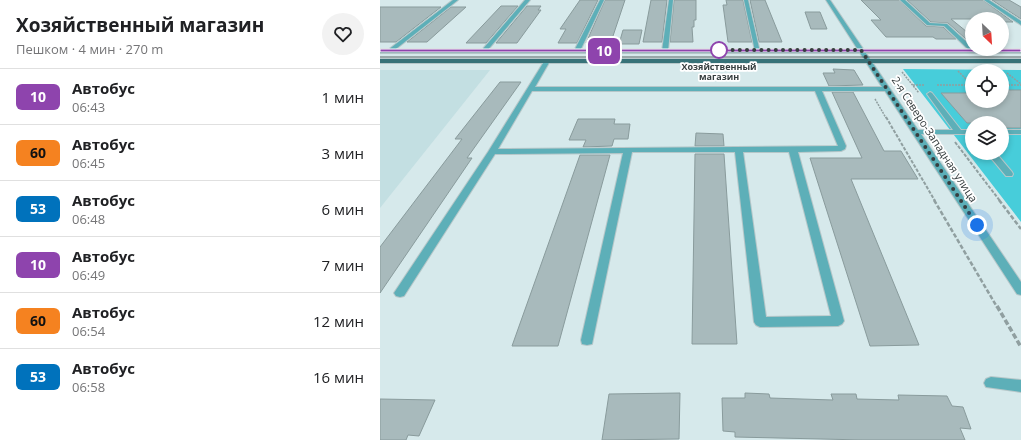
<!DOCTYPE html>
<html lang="ru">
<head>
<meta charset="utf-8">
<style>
	:root { --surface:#fff; --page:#f2f2f2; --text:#202124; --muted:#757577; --line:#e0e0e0 }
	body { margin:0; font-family:"Open Sans",sans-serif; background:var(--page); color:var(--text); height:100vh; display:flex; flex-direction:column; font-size:15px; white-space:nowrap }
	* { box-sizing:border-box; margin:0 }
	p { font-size:13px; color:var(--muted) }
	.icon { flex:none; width:22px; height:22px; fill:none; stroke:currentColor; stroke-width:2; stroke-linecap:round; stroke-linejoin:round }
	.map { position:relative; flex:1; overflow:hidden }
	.panel { display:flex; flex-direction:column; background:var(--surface); width:380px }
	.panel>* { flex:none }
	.badge { padding:0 8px; border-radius:6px; font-size:14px; line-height:26px }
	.needle { width:26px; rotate:155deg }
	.buttons { position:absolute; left:585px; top:12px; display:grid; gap:8px }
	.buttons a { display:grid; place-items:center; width:44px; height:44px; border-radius:50%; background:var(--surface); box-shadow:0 2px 6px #0003; font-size:20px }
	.you { position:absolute; width:20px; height:20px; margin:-10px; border:3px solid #fff; border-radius:50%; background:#1a73e8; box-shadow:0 0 0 6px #1a73e833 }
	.map>.badge { position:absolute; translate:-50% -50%; box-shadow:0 0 0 2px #fff }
	.round { display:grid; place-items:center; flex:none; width:42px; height:42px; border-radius:21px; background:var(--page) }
	.head { display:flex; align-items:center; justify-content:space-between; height:68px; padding:0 16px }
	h1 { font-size:19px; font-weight:700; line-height:30px }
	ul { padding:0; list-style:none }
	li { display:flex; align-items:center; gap:12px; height:56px; padding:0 16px; border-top:1px solid var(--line) }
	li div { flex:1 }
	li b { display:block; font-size:15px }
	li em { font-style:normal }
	li .badge { min-width:44px; font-weight:700; text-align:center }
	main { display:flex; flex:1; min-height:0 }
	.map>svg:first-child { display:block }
	.built { fill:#c3dfe2 }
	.green { fill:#47cdda; fill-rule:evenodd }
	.building { fill:#a8babc; stroke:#899b9c }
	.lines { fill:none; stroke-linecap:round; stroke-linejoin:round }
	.minor-casing { stroke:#b6c7c9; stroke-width:2 }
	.major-casing { stroke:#b6c7c9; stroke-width:2 }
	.path-far3 { stroke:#909fa0; stroke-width:1.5; stroke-dasharray:2 1; stroke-linecap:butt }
	.path-far2 { stroke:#909fa0; stroke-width:2; stroke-dasharray:3.5 1.5; stroke-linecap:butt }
	.path-far1 { stroke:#909fa0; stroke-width:2.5; stroke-dasharray:4.5 2; stroke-linecap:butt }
	.path { stroke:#909fa0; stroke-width:3.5; stroke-dasharray:5.5 2.5; stroke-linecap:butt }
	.minor { fill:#5dafb8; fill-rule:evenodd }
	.major { fill:#377278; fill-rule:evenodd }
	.tram { stroke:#5c6667; stroke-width:1 }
	.line { fill:#8e44ad; stroke:#fff }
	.walk { stroke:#363e3f; stroke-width:4; stroke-dasharray:0 7.2 }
	.stop-dot { fill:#fff; stroke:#8e44ad; stroke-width:2 }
	.labels { text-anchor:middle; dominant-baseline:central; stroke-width:3.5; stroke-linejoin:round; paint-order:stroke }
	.far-stop-label { font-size:9px; font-weight:bold; fill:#363e3f; stroke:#fff }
	.street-label { font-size:11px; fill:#363e3f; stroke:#fff }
</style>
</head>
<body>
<main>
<section class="panel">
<div class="head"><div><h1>Хозяйственный магазин</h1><p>Пешком · 4 мин · 270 m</p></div><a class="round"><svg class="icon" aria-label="heart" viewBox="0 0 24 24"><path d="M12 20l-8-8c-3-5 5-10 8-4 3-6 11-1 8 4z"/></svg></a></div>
<ul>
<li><span class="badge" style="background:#8e44ad;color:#fff">10</span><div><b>Автобус</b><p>06:43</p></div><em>1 мин</em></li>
<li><span class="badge" style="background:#f58220;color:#111">60</span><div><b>Автобус</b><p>06:45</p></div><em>3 мин</em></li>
<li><span class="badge" style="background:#0072bc;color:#fff">53</span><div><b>Автобус</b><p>06:48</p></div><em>6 мин</em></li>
<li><span class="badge" style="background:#8e44ad;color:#fff">10</span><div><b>Автобус</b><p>06:49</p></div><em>7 мин</em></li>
<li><span class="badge" style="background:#f58220;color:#111">60</span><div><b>Автобус</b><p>06:54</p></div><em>12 мин</em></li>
<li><span class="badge" style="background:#0072bc;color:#fff">53</span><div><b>Автобус</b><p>06:58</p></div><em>16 мин</em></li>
</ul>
</section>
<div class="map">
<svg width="641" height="440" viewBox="0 0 641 440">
	<rect width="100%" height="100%" fill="#d6e9eb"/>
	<path class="built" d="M0,70h110l-110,138z"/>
	<path class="green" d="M523,69l118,1v152zM592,71h30v30h-30zM592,123h30v30h-30z"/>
	<path class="building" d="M200,0h18l-21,43h-19l8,-14h-6z
		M225,0h20l-14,42 -25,1z
		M271,0h16l-5,42h-19z
		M294,0h22v20h-2v7h-2l1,15h-23z
		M346,0h17l9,42h-24l-5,-37h4z
		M370,0h15l17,42h-23z
		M481,0h38l27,26 17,1 13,12h-20l-3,-2h-47l-15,-17h10z
		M527,0h76l30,22h-11v-3h-51l21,17v3h-6l-18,-16 -17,-1z
		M612,0h17l12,7v12z
		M121,6h17l-32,37h-20z
		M147,6h14l-3,4h3l-24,33h-21z
		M0,7h61l-45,35h-16z
		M71,7h15l-39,35h-20z
		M425,12h15l7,17h-16z
		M243,30h19l-3,14h-20z
		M453,69l21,1 9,15 -34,1 -6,-13h12z
		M120,82h21l-54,76h5l-92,135v-46l82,-108h-7z
		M622,90h19v38h-19v-5h-35l-26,-30h31v8h30z
		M452,92h21l31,59h17l17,28h-67l68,166 -49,1 -60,-188h52z
		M198,119h37l-1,5h16l-2,15h-14l-2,7 -29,1 3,-7h-17z
		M316,133l27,1 1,12h-29z
		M315,154h29l13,190h-45z
		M200,155h30l-52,191h-46z
		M300,393l-1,46 -77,1 7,-46z
		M365,393l24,1 1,4 63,2 -2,-6h25l1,5 42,1 -1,-5 49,1 5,10 11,1 8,22 -11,-1 5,12h-101l-129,-3v-5l-12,-1 -1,-33h23z
		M0,399l55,1 -16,36 -11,-1 -2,5h-26z"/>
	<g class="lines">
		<g class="minor-casing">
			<path id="minor" d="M73,0h5l-66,52h-4v-2z
				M145,0h5l-44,52h-4v-2z
				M220,0h4l-24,51 -5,1 -1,-1z
				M289,0h4l-5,51 -3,2 -3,-2z
				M364,0h4l12,52 -5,-1z
				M446,0h4l88,130h35l-26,-36 3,-2 2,1 29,37h11v4h-51l100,148v13l-4,-1 -132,-203h-63l24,55 -1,3 -4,2 -43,1 46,169 -2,3 -4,2 -78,1 -4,-2 -2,-3 -19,-170h-103l-40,192 -5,1 -5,-1 -1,-4 42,-187 -128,1 -91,142 -4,1 -4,-1 -2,-3 94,-141 57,-92 5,1 -15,26h347zM152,91h283l23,55 -340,3zM363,152h46l42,164 -65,1z
				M520,0h5l25,23 17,1 25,23v2l4,2 -5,1 -27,-26 -17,-1z
				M604,0h5l32,21v4z
				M622,130h19v4h-19z
				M607,153h9l16,19 1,2 -1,2h-6z
				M611,377l30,3v12l-35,-5 -2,-4 2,-4z"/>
		</g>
		<g class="major-casing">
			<path id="major" d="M0,49h641v4h-641z
				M0,59h641v4h-641z"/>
		</g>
		<path class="path-far3" d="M578,71l14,14
			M522,72l17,21
			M627,73l14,11
			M533,85h11
			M557,85h35
			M622,85h19
			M495,99l11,19"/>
		<path class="path-far2" d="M506,117l49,84
			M575,142l45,59"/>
		<path class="path-far1" d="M554,200l63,107
			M619,200l22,29"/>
		<path class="path" d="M617,306l24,41"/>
		<use href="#minor" class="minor"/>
		<use href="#major" class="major"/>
		<path class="tram" d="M0,57h641"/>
	</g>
	<path class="line" d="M0,49h641v3h-641z"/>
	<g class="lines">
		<path class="walk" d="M339,50h-4h146l116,175"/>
	</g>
	<circle class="stop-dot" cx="339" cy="50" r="8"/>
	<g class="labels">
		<g class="far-stop-label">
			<text x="339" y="66">Хозяйственный<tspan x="339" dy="10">магазин</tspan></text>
		</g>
		<g class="street-label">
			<text transform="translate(555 139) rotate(57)">2-я Северо-Западная улица</text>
		</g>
	</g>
</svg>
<div class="buttons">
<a><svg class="needle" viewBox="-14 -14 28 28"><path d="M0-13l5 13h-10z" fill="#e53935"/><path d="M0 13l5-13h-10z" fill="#757577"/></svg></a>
<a><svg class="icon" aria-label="locate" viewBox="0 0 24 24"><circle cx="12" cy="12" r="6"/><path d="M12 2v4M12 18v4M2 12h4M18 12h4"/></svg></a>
<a><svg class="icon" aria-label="layers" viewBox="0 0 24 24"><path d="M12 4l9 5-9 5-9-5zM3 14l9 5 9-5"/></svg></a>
</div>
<div class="you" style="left:597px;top:225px"></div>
<b class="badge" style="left:224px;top:51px;background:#8e44ad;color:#fff">10</b>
</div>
</main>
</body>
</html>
